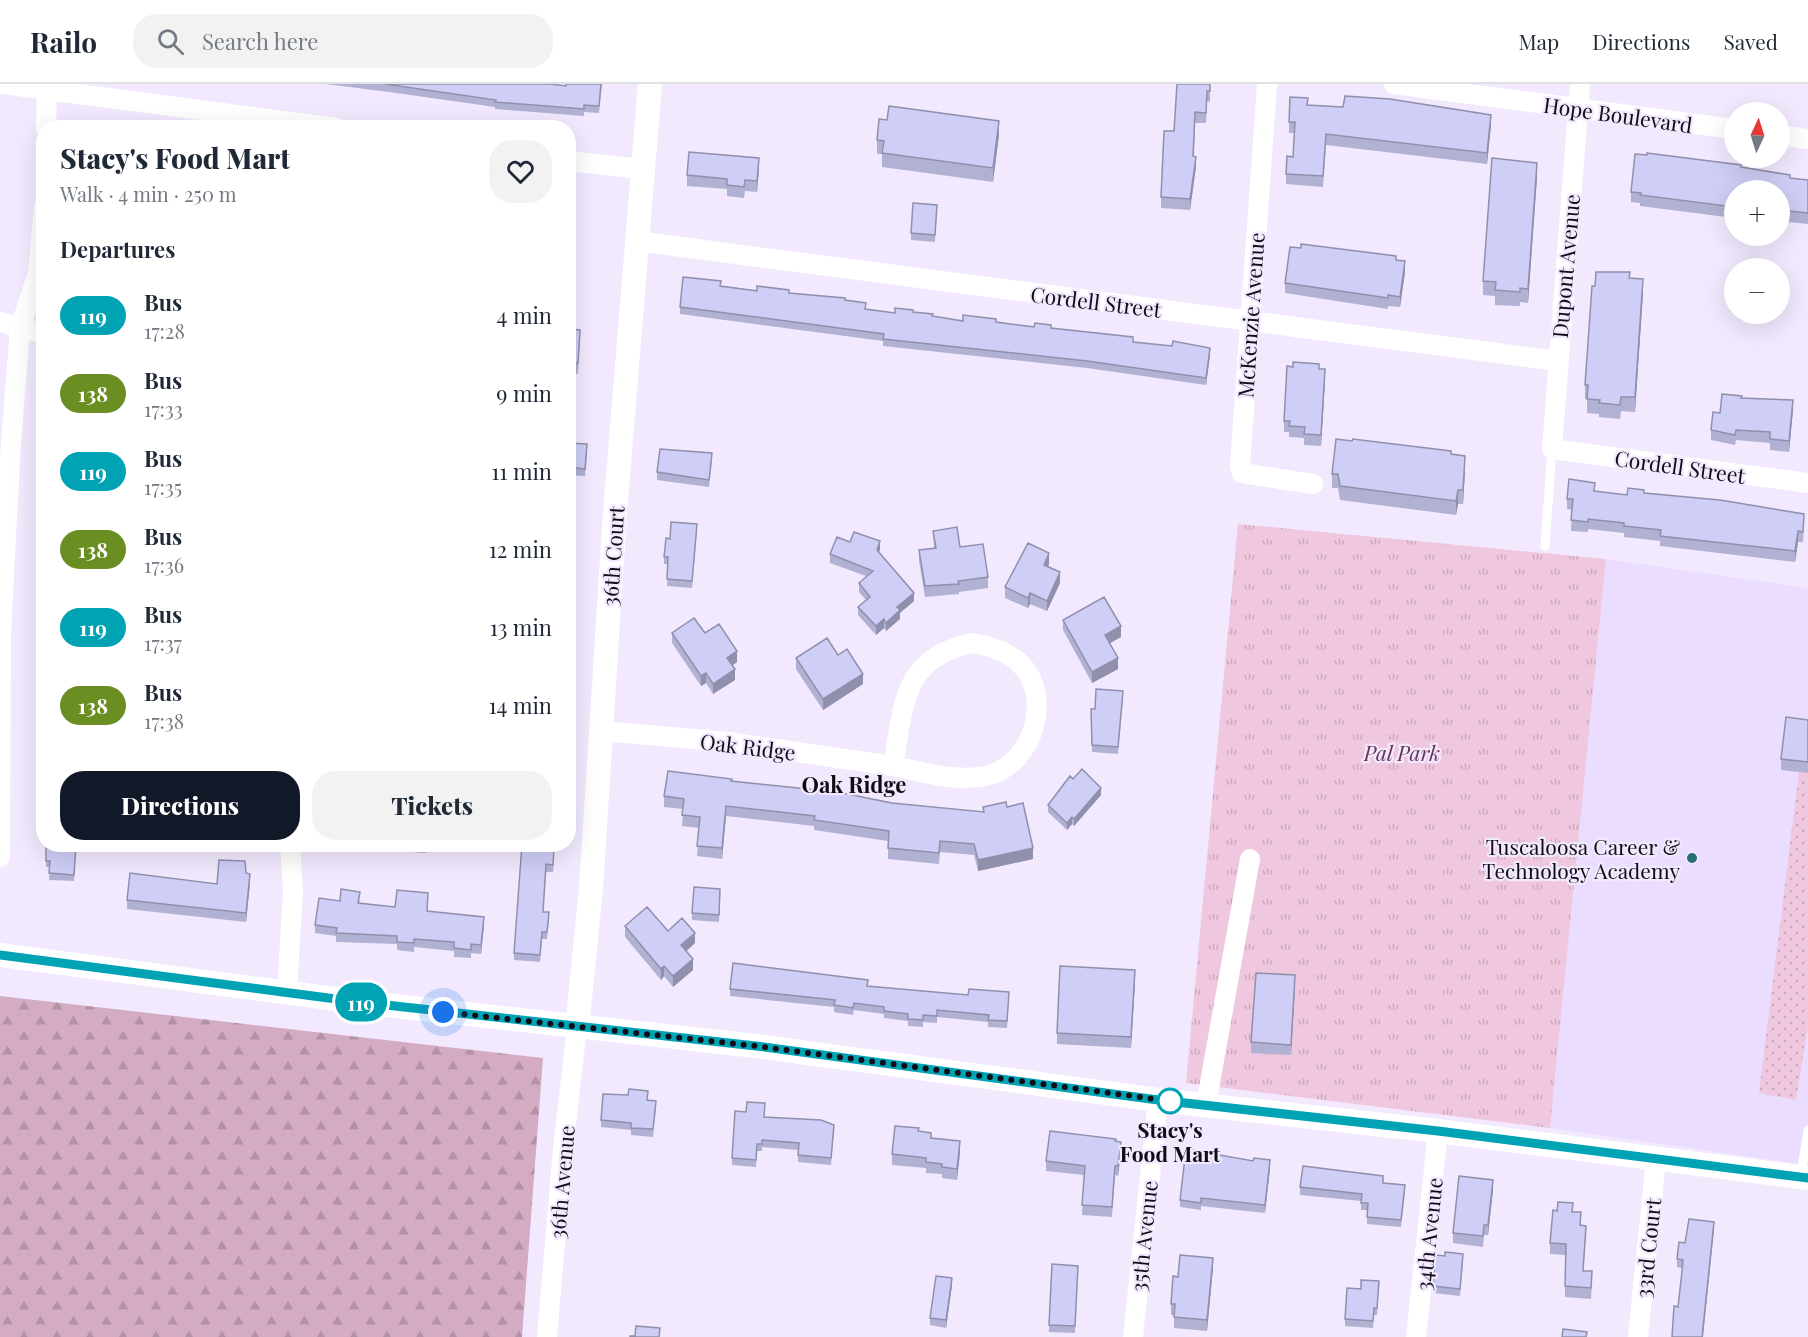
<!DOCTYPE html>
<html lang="en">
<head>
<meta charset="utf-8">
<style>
	:root { --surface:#fff; --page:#f2f2f3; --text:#1f2937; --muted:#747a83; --line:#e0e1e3; --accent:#111827 }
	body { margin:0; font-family:"Playfair Display",serif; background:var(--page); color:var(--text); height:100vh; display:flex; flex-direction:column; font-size:22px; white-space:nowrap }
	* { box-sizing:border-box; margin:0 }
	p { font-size:20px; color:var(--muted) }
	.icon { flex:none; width:33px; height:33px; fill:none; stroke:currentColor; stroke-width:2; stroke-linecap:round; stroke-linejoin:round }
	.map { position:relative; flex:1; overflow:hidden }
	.sheet { position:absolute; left:36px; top:36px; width:540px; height:732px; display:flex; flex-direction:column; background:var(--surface); border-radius:24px; box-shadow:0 6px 24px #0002 }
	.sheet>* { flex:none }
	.badge { padding:0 12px; border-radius:20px; font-size:21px; line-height:39px }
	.needle { width:39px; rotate:4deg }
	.fabs { position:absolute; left:1724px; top:18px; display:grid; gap:12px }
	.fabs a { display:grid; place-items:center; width:66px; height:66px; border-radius:50%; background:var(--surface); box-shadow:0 6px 24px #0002; font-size:30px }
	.you { position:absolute; width:30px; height:30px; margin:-15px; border:4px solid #fff; border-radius:50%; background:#1a73e8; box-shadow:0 0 0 9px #1a73e833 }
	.map>.badge { position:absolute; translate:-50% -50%; box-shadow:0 0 0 3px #fff }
	h2 { padding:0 24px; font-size:22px; line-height:54px }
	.round { display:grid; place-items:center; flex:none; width:63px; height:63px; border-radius:24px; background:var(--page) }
	.overview { display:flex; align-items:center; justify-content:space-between; height:102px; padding:0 24px }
	h1 { font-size:28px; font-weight:800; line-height:45px }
	.primary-button { display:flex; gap:12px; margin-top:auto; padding:12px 24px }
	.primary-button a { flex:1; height:69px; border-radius:24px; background:var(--accent); color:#fff; font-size:24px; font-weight:800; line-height:69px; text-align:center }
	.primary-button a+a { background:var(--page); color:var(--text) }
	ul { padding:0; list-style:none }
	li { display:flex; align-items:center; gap:18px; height:78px; padding:0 24px }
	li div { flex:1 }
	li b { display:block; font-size:22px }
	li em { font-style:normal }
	li .badge { min-width:66px; font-weight:700; text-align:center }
	header { display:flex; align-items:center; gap:36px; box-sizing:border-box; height:84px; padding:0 30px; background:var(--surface); border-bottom:2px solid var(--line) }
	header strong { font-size:28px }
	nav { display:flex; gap:33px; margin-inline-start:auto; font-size:21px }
	.search { width:420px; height:54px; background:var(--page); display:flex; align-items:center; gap:15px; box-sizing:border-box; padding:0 21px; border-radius:24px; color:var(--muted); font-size:22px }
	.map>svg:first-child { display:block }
	.built { fill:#ebddff }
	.grass { fill:url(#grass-dots) }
	.forest { fill:url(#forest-firs) }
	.park { fill:url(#park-tufts) }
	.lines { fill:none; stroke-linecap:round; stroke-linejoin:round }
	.service { stroke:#fff; stroke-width:9 }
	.minor { stroke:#fff; stroke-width:20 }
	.tertiary { stroke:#fff; stroke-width:24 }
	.wall { fill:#b1b1d4 }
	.shaded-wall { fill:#9090ac }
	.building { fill:#cecef6; stroke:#9090ac; stroke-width:1.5 }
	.line-casing { stroke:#fff; stroke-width:14 }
	.line { stroke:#00a3b4; stroke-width:9 }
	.walk { stroke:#100c15; stroke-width:6; stroke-dasharray:0 10.8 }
	.poi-dot { fill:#246e77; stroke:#f2e9fe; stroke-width:2 }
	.stop-dot { fill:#fff; stroke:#00a3b4; stroke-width:3 }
	.labels { text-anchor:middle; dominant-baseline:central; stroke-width:4.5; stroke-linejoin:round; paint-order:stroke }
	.street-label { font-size:21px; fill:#100c15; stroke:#f2e9fe }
	.park-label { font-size:21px; font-style:italic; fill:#663353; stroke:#f2e9fe }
	.poi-label { font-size:21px; fill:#100c15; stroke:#f2e9fe; text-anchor:end }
	.stop-label { font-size:21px; font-weight:bold; fill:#100c15; stroke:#f2e9fe }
	.neighbourhood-label { font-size:22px; font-weight:bold; fill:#100c15; stroke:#f2e9fe }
</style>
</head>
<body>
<header>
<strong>Railo</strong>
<div class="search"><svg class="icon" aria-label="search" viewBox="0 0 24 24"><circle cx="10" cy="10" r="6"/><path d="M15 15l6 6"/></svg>Search here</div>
<nav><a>Map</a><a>Directions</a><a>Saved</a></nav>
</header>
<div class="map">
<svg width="1808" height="1253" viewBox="0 0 1808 1253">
	<defs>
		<pattern id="grass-dots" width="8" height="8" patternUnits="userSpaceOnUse" patternTransform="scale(1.5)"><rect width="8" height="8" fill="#efc7de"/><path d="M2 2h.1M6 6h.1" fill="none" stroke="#ccaabe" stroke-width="1.8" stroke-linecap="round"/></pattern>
		<pattern id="forest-firs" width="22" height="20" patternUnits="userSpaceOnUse" patternTransform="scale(1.5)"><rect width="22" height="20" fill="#d3abc2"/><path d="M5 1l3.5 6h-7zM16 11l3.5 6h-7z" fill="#b492a6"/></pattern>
		<pattern id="park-tufts" width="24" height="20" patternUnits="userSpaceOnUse" patternTransform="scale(1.5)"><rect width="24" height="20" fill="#efc7de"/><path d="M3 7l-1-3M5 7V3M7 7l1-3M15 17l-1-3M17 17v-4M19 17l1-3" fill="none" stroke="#ccaabe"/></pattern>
	</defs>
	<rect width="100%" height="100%" fill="#f2e9fe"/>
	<path class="built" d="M1606,475l202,29v577l-258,-37z"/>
	<path class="grass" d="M1799,688l9,1v253l-12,74 -37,-7z"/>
	<path class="forest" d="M0,912l543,62 -21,279h-522z"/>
	<path class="park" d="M1238,440l368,35 -56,569 -364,-45z"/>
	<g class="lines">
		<path class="service" d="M1545,462l7,-97
			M1801,1091l7,-45"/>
		<path class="minor" d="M3,0l334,44
			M1267,0l-27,382 2,7 71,11
			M1394,0l340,45
			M1580,0l-28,365 256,34
			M46,44l1,-44
			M1779,51l29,4
			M568,77l74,8
			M635,157l923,120
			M0,238l44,12
			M972,559c16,3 29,6 43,16 41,32 20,107 -30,117 -30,6 -62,-4 -92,-10 11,-60 8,-108 79,-123z
			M603,647l125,11 165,24
			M0,773l1,-224 10,-191 9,-114 18,-55 6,-67
			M287,909l6,-101 -3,-48
			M1206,1021l44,-246
			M547,1253l16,-188 14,-121
			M1133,1253l25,-237
			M1416,1253l22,-206
			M1638,1253l18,-177"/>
		<path class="tertiary" d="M0,871l359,47 397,44 402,54 280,31 370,47
			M577,944l14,-140 24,-375 35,-429"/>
	</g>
	<path class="wall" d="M326,0h224l16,2v-2h36l-3,29 -15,-1v4l-89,-7v-2l-106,-15z
		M1210,0v18l-3,-1 -1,22h-11l-1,33 2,11 -6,43 -29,-2v-11l13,-66z
		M1308,21l183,20 -4,39 -161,-19 -3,42 -37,-3v-10l7,-17 2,-24h-6v-11z
		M999,51l-6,47 -111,-15v-13h-5v-14z
		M1741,83l49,11 18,2v44l-29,-3v-31h-45v28l-94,-12v-3l-9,-1v-10z
		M759,85l-2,23 -12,-1 -1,7 -17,-2v-7l-40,-3v-11z
		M1537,93l-9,126 -8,-1v4l-25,-1v-9l-12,-1v-14z
		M937,121l-2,37 -24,-2v-7z
		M1396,176l9,12 -5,35 -12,-1v3l-103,-16v-10z
		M1630,194l13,15 -8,119 -14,-1 -1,8 -21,-2v-3l-12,-1v-14h-2v-14l10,-99z
		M721,202l124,14 21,9 29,4 18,-1 19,4 31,5 33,1 55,6 159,27 -4,30 -119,-17 -204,-22v-5l-203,-27v-7z
		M568,245l12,11 -2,34 -10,-1z
		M1319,285l6,11 -4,66 -17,-1v-7l-15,-1v-5h-5v-11z
		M1741,314l52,12 -4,42 -19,-2v-7l-34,-3 -1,5 -24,-5v-10l9,-17z
		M568,359l19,9 -2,24 -17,-1z
		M1451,370l14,16 -2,34h-5l-2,11 -116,-15 -2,-12h-6v-14z
		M712,376l-3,27 -52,-7v-8z
		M1595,407l32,4 17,-2 160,32 -1,17h-5l-3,20 -135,-16v-5l-36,-4v-4l-36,-4v3l-17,-1 1,-21 -5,-1v-10z
		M697,447l-5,57 -25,-2 1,-22h-4v-7z
		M933,447l27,16 28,30v11l-29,4v2l-34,3 -6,-36v-11l15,-2z
		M850,458l30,7 -1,4 35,48 -14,12v6l-14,12 -2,-3 -8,7 -18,-20v-8l8,-7 -7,-8v-9l7,-7 -36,-13v-9z
		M1049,480l-1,3 12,16 -13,28 -17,-7 -2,4 -23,-10v-11z
		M1063,536l58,17 -12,6 9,26 -26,14 -29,-53z
		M672,549h33l32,29 -5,4 3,14 -22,14 -7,-11 -5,3 -29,-43z
		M838,571l25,29 -40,26 -27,-41v-11z
		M1123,614l-5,56 -26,-2 -1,-43h4z
		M1808,636v53l-27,-3v-11z
		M1073,695l28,16 -27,31 -2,-2 -5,6 -19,-18v-7z
		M732,697l160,22 91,9v-5h24l26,52 -55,12 -4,-16 -34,-3 -1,12 -51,-5v-18l-74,-11v-4l-88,-10 -4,43 -25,-3 2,-28 -17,-2 1,-17 -19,-2v-11z
		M46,760h70l-1,8 -39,-2 -2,31 -25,-1 1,-13h-4z
		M396,760h31l-1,9 -30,-2z
		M549,763l5,7 -1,18h-7l-3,40 6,7 -2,20h-5l-2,23 -26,-2v-7z
		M246,789l4,10 -4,39 -119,-13v-9l90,-16z
		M720,805l-1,33 -27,-2v-7z
		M360,816l-1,3 36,4 33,-6 -1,10 57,14 -3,29 -10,-1v5l-17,-1v-6l-40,-4v5l-17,-2v-6l-61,-2v-6l-21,-3v-8l25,-24z
		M625,842l43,5 27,12 -9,8 7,19 -20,17 -9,-11 -3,4 -36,-43z
		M1135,897l-4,67 -74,-4v-11z
		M868,902l141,13 -2,29 -19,-1v-5l-51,-5v6l-14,-1v5l-15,-1v-5l-24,-3v-4l-30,-4 -1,5 -19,-3v-5l-104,-11v-7z
		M1295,902l-4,69 -40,-2v-11z
		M648,1016l8,8 -3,29 -22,-2v-5l-30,-3v-7z
		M764,1033l70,15 -3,33 -33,-3v-12l-36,-3v4h-5l-1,16 -24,-2v-7z
		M919,1047l41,21 -3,28 -15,-2v-4l-16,-1v-5l-34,-3v-11z
		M1116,1057l5,10 -3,25 -3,-1 -3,42 -30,-2 2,-40 -38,-4v-10z
		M1270,1084l-5,45 -64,-7v4l-21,-3v-7z
		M1383,1099l22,9 -4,35 -34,-3v-14h-6v-9l-61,-6v-8z
		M1493,1106l-5,45h-4l-1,12 -30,-4v-10z
		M1573,1128l8,13 5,11 -3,35 9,11 -1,17 -26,-2v-42l-15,-1v-11z
		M1714,1146l-36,77 5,-39 -6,-1v-8l8,-16z
		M1463,1177l-3,35 -27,-3v-7z
		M1078,1182l-3,67 -26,-1v-7z
		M1213,1184l-6,63 -33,-3v-13h-3v-11l7,-27z
		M1379,1197l-2,34h-3l-1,13 -28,-2v-7l16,-30z
		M952,1201l-6,43 -16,-3v-7z"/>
	<path class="shaded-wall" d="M1491,31v10l-4,39v-11z
		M999,37v14l-6,47v-14z
		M1196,73v10l-6,43v-11z
		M759,74v11l-2,23v-11z
		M1537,79v14l-9,126v-14z
		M1405,177v11l-5,35v-10z
		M1643,195v14l-8,119v-15z
		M1210,264v7l-4,30v-7z
		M1325,285v11l-4,66v-11z
		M1793,316v10l-4,42v-11z
		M1465,372v14l-2,34v-14z
		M1458,406v14l-2,11v-14z
		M1798,447v11l-3,20v-11z
		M880,457v8l-3,9v-8z
		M1049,469v11l-5,12v-11z
		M1060,488v11l-13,28v-10z
		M914,509v8l-14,12v6l-14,12v-8l11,-16z
		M1030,509v11l-2,4v-10z
		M884,535v9l-8,7v-9z
		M1121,542v11l-16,9v-11z
		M737,567v11l-10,7v-11z
		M1118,574v11l-26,14v-11z
		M735,585v11l-22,14v-10z
		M706,589v10l-5,3v-10z
		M863,590v10l-40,26v-11z
		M1101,704v7l-27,31v-7z
		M726,722v10l-4,43v-11z
		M1072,733v7l-5,6v-7z
		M1033,764v11l-55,12v-11z
		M250,790v9l-4,39v-9z
		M484,833v8l-3,29v-9z
		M695,849v10l-14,13v-11z
		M693,875v11l-20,17v-11z
		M664,882v10l-3,4v-11z
		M1135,886v11l-4,67v-11z
		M1295,891v11l-4,69v-10z
		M960,1057v11l-3,28v-11z
		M1121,1058v9l-3,25v-10z
		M1270,1076v8l-5,45v-8z
		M1493,1096v10l-5,45v-10z
		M1714,1138v8l-11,107h-1z
		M1213,1174v10l-6,63v-11z
		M952,1194v7l-6,43v-8z"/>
	<path class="building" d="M385,0h165l16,2v-2h35l-2,22 -15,-1v4l-89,-7 1,-2z
		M1177,0h33v7h-3l-1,22 -11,-1 -2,44 3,1 -6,42 -29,-2 3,-66h10z
		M1345,12l45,3 101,16 -4,38 -161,-19 -3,42 -37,-2 1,-18 6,1 2,-35h-6l1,-25 18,1 -1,7 36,2z
		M889,22l110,15 -6,47 -111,-15 2,-12 -7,-1 2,-21 8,1z
		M689,68l70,6 -2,23 -12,-1 -1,7 -17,-2v-6l-40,-4z
		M1647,69l94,12v2l49,8v3l18,2v33l-29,-3v-20h-45v17l-94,-12 1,-2 -10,-1 4,-38 12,1z
		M1492,74l45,5 -9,126 -8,-1v4l-25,-2 1,-8 -13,-1z
		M913,119l24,2 -2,30 -24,-2z
		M1301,160l95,12v4l9,1 -5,36 -12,-2v3l-103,-15 5,-36 11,1z
		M1596,188h34l-1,6 14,1 -8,118h-14l-1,8 -21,-2 1,-3 -13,-1 1,-14h-3l7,-99h3z
		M683,193l38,4 -1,5 37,5v-5l32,4v3l56,5v2l21,3 -1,6 30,4v-5l18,2v2l20,2 -1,2 31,5v-6l33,4v3l38,5 1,-4 16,2v3l82,9v5l39,4 1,-5 37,7 -4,30 -119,-17 -204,-22 1,-5 -204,-27z
		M568,245l12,1 -2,33h-10z
		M1293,278l26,2v5h6l-4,66 -17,-1 1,-7 -16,-1 1,-5h-6l3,-55 6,1z
		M1722,310l20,2 -1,2 52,2 -4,41 -19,-2v-7l-34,-2 -1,5 -24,-5 2,-18 7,1z
		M1336,355l16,2 1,-2 98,12v3l14,2 -2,34h-5l-2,11 -116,-15 -2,-12h-6z
		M568,359l19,1 -2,25 -17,-2z
		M660,365l52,4 -3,27 -52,-8z
		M1569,395l26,4 -1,8 33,4 1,-7 16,2v3l76,7 84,14 -1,18 -5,-1 -3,20 -135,-15 1,-6 -37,-4v-3l-36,-4v3l-17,-2 2,-21h-6z
		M671,438l26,2 -5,57 -25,-2 1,-22h-4l2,-19 4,1z
		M957,443l3,20 23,-3 5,33 -30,4 1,3 -34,2 -6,-36 17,-2 -3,-17z
		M854,448l26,9 -3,9 37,43 -17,14 3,3 -14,13 -2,-4 -8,7 -18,-19 12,-10 -11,-14 14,-12 -43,-17 7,-17 13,5z
		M1028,459l21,10 -5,12 16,7 -13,29 -17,-8 -2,5 -23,-11z
		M1104,513l17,29 -16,9 13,23 -26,14 -29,-52z
		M694,534l11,15 14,-9 18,27 -10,7 8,11 -22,15 -7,-11 -5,3 -29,-43z
		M827,554l11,17 9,-6 16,25 -40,25 -27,-41z
		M1096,605l27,2 -5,56 -26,-2 -1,-36h4z
		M1786,633l22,3v42l-27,-3z
		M1082,685l19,19 -27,31 -2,-2 -5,6 -19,-18 22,-29 3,3z
		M668,687l64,8 -1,2 106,11 55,11 92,9 -1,-5 23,-5 1,5 16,-4 10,45 -55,12 -4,-16 -34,-3 -1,12 -51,-5 1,-17 -75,-11 1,-4 -89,-10 -4,42 -25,-2 3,-29 -18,-2 2,-16 -20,-3z
		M46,760h30l-2,31 -25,-2 1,-12h-4z
		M91,760h24v2z
		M522,760h27v3h5l-1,18 -7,-1 -3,48h6l-2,20h-5l-2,23 -26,-2z
		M219,776l26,1 1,12 4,1 -4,39 -119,-13 3,-27 87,11z
		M694,803l26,2 -1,26 -27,-2z
		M341,805l19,3 -2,11 37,4 2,-17 31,3 -1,18 57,6 -3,28 -10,-1v6l-17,-2v-6l-40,-3v4l-17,-1v-6l-61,-3 1,-5 -22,-3 4,-27 21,3z
		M647,823l21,24 14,-13 13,15 -14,12 12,14 -20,17 -9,-10 -3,3 -36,-43z
		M733,879l135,17 -1,6 101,9 1,-6 40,3 -2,29 -19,-1 1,-5 -52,-5v6l-14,-1v5l-15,-1v-5l-24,-3v-4l-30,-4 -1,5 -19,-3 1,-5 -105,-11z
		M1060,882l75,4 -4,67 -74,-4z
		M1256,889l39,2 -4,70 -40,-3z
		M629,1005l19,2 -1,9 9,1 -3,28 -22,-1v-5l-30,-3 2,-26 25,1z
		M747,1018l18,1 -1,14 57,3 13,5 -3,33 -33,-3 1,-12 -37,-3v4h-5l-1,16 -24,-2 3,-47 11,1z
		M895,1042l24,2 -1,3 13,2v5l29,3 -3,28 -15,-2v-3l-16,-2v-4l-34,-4z
		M1050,1047l66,8 -1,2 6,1 -3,24h-3l-3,41 -30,-2 3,-39 -39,-5z
		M1186,1065l67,12 1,-3 16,2 -5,45 -64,-7v5l-21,-3z
		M1303,1082l80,10v7l22,2 -4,35 -34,-3 1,-14h-7l1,-9 -62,-7z
		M1459,1092l34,4 -5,45h-4l-1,11 -30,-3z
		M1558,1118l15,1 -1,9h9l-1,13 6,1 -3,45h9l-1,17 -26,-2 1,-42 -16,-1 3,-33 4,1z
		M1689,1135l25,3 -12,115h-30l2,-31 4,1 4,-36 1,-11 -6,-1 2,-17 6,1z
		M1445,1168l18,2 -3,35 -27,-3 3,-31 9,1z
		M1180,1171l33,3 -6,62 -33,-3 1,-13h-4l2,-28 5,1z
		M1052,1180l26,2 -3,60 -26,-1z
		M936,1192l16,2 -6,42 -16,-2z
		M1361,1196l18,1 -2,27h-3l-1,13 -28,-2 2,-31 14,1z
		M636,1242l24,2 -1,9h-29v-1h5z
		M1563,1245l24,3 -1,5h-24z"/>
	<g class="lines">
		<g class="line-casing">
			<path id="line" d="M0,871l359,47 397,44 402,54 280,31 370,47"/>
		</g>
		<use href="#line" class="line"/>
		<path class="walk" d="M443,928l313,34 414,55"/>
	</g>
	<circle class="poi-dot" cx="1692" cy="774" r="6"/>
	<circle class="stop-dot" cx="1170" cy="1017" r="12"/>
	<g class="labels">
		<g class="street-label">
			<text transform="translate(1618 30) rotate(8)">Hope Boulevard</text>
			<text transform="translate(1565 182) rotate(-85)">Dupont Avenue</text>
			<text transform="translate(1096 217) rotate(7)">Cordell Street</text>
			<text transform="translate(1250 231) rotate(-86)">McKenzie Avenue</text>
			<text transform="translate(1680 382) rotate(8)">Cordell Street</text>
			<text transform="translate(612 472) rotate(-86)">36th Court</text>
			<text transform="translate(748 662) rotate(7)">Oak Ridge</text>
			<text transform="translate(561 1098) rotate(-85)">36th Avenue</text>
			<text transform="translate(1428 1150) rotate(-84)">34th Avenue</text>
			<text transform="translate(1143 1152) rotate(-84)">35th Avenue</text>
			<text transform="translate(1647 1164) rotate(-84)">33rd Court</text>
		</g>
		<g class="park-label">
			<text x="1402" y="668">Pal Park</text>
		</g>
		<g class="poi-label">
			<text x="1680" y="762">Tuscaloosa Career &amp;<tspan x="1680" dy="24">Technology Academy</tspan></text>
		</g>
		<g class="stop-label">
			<text x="1170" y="1045">Stacy's<tspan x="1170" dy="24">Food Mart</tspan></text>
		</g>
		<g class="neighbourhood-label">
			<text x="854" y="700">Oak Ridge</text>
		</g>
	</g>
</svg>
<div class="fabs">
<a><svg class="needle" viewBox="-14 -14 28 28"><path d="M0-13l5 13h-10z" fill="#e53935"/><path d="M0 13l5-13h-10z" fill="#747a83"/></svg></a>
<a>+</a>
<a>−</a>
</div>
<div class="you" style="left:443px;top:928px"></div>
<b class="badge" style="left:361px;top:918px;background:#00a3b4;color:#fff">119</b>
<section class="sheet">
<div class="overview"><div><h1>Stacy's Food Mart</h1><p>Walk · 4 min · 250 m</p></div><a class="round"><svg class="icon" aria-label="heart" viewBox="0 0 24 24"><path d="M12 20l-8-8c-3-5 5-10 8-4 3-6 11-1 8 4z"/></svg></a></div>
<h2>Departures</h2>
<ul>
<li><span class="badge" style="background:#00a3b4;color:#fff">119</span><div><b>Bus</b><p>17:28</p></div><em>4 min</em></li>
<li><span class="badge" style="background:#6b8e23;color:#fff">138</span><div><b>Bus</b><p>17:33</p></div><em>9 min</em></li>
<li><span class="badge" style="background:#00a3b4;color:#fff">119</span><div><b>Bus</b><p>17:35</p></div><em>11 min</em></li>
<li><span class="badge" style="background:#6b8e23;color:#fff">138</span><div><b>Bus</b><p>17:36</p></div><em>12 min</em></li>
<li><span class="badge" style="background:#00a3b4;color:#fff">119</span><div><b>Bus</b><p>17:37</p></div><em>13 min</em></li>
<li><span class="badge" style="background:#6b8e23;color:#fff">138</span><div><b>Bus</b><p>17:38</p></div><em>14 min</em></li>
</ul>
<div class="primary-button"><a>Directions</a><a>Tickets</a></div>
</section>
</div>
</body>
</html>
